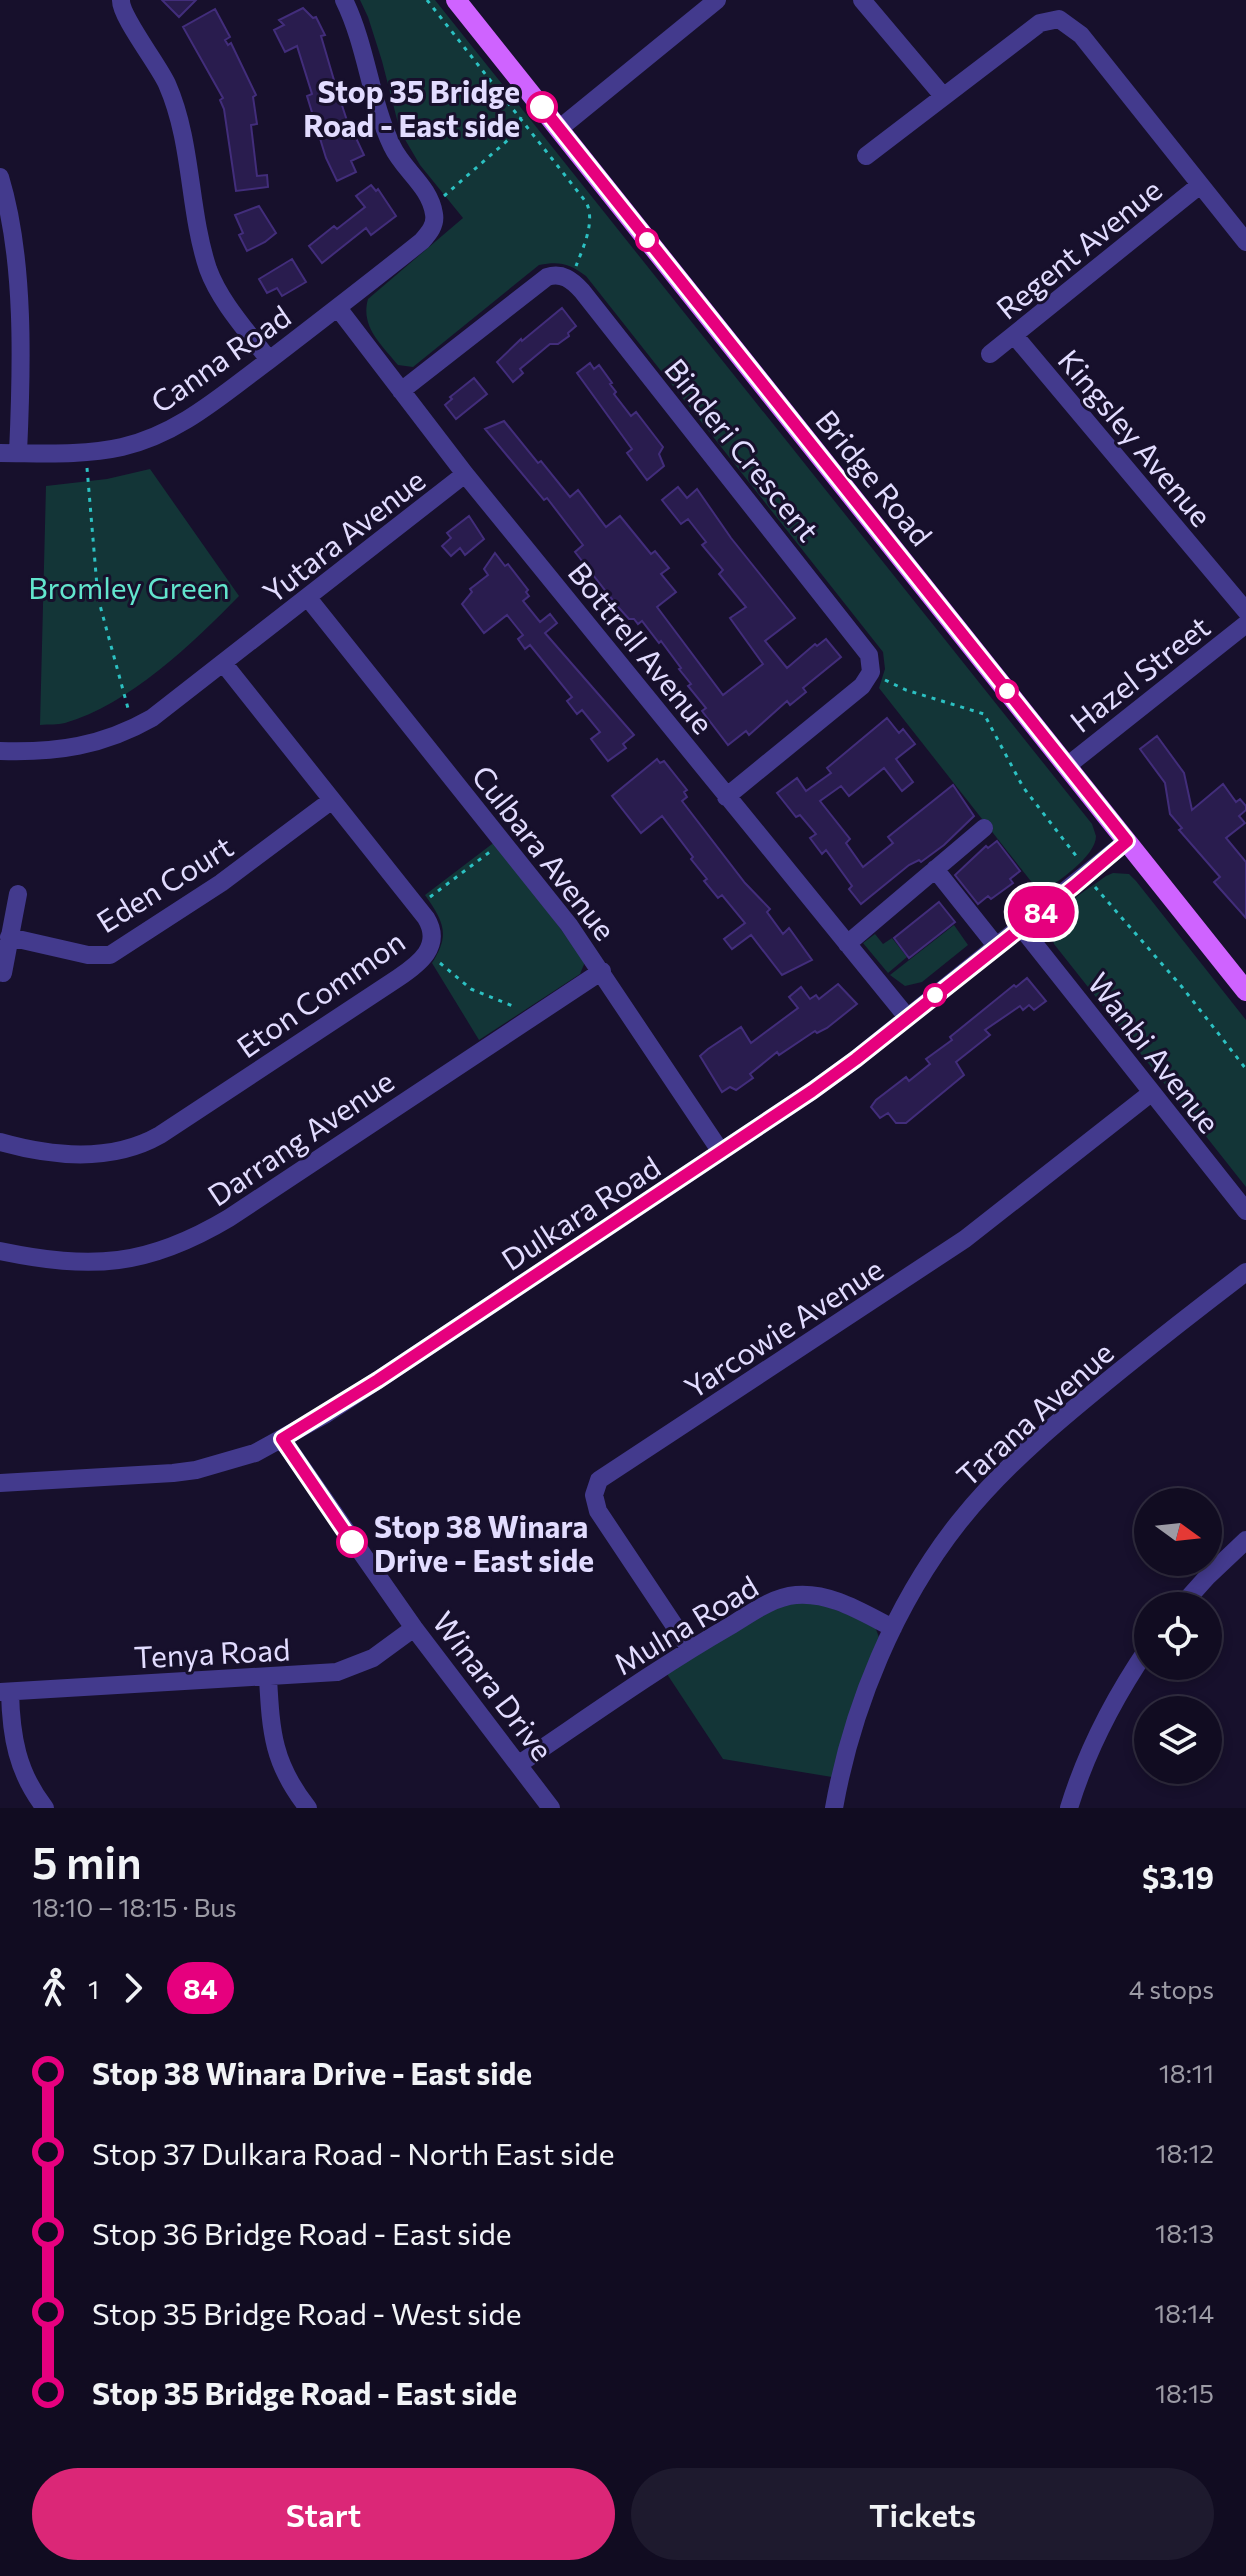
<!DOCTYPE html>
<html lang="en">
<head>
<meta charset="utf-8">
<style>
	:root { --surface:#110c21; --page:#1e1a2e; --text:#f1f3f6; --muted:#9c9ba5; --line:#302c3f; --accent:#db2777 }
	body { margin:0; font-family:Commissioner,sans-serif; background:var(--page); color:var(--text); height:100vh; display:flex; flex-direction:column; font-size:30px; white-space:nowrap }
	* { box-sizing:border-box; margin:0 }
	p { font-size:26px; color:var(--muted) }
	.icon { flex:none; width:44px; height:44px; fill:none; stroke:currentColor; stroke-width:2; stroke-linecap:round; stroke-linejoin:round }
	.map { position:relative; height:1808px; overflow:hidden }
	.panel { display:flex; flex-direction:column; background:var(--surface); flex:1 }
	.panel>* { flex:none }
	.badge { padding:0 16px; border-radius:26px; font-size:28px; line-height:52px }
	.needle { width:52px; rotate:105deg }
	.controls { position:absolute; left:1134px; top:1488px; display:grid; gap:16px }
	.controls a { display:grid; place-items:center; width:88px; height:88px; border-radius:50%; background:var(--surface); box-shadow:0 4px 12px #0003,0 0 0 2px var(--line); font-size:40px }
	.map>.badge { position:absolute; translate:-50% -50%; box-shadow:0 0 0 4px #fff }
	.legs { display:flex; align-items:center; gap:12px; height:88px; padding:0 32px; font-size:26px }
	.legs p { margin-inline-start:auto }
	.head { display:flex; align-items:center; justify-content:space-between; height:136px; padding:0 32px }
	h1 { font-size:44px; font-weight:600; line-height:60px }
	.action { display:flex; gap:16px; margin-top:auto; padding:16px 32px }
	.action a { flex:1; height:92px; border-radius:48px; background:var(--accent); color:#fff; font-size:32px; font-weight:600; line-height:92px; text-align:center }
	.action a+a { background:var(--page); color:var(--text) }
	ul { padding:0 32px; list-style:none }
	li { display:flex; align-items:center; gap:28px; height:80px; font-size:30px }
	li i { display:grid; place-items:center; width:12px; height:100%; margin:0 10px; background:currentColor }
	li i::after { content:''; width:20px; height:20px; margin:-10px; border:6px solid; border-radius:50%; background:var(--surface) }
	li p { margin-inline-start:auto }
	li:first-child i { background:linear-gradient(#0000 50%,currentColor 0) }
	li:last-child i { background:linear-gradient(currentColor 50%,#0000 0) }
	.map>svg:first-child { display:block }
	.green { fill:#133537 }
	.building { fill:#291c4e; stroke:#422d7b; stroke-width:2 }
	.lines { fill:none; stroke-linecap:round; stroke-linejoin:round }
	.path { stroke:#2cc1c2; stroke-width:3; stroke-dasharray:4 6; stroke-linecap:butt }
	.minor { stroke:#433a8d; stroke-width:18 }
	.major { stroke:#cf63ff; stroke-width:20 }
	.line-1-casing { stroke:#fff; stroke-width:18 }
	.line-1 { stroke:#e6007e; stroke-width:12 }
	.stop-1-dot { fill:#fff; stroke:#e6007e; stroke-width:4 }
	.labels { text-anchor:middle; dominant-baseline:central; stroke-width:6; stroke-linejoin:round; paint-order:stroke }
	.stop-label { font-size:30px; font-weight:bold; fill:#e2dcff; stroke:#17102c; text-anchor:end }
	.street-label { font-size:30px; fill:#e2dcff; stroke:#17102c }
	.park-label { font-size:30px; fill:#62e5cd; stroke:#17102c }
</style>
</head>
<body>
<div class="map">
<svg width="1246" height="1808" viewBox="0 0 1246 1808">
	<rect width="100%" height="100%" fill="#17102c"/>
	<path class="green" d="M360,0h75l657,824c0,0 4,12 4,12 0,21 -40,46 -55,58l-162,-206 6,-19 -2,-17 -297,-376c-17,-13 -27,-15 -47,-11l-126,102 -15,-2c-16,-20 -38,-38 -30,-66l95,-81 -43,-53 -20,-34 -18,-70 -14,-44z
		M150,469l89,127c-45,46 -110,109 -174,127 -7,2 -17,1 -25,2l6,-239 61,-7z
		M496,841l89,121 -5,12 -101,66 -47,-77c19,-29 11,-42 -7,-68z
		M1113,873l16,1 7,7 110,139v167l-192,-243c-11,-32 30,-51 52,-68z
		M954,925l14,20 -46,37 -17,4 -15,-11z
		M875,934l8,10 9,-6 15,19 -19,16 -25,-30z
		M806,1599l68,25 6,16 -48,137 -109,-18 -56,-85 98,-64z"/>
	<path class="building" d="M162,0h34l-17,17z
		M303,8l10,10 3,-1 9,18 -4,1 15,51 17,52 3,-1 8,17 -13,6 5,11 -19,9 -11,-23 -19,-62 5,-2 -15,-48 -12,6 -11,-22 10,-5 -5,-5z
		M215,9l15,28 -5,3 3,5 3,-2 25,52 -3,2 4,27 -6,1 6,51 10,-1 1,12 -32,4 -12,-82 -4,-9 3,-2 -40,-71z
		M371,185l5,6 2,-2 18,27 -25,19 -5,-7 -44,35 -13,-17 25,-20 3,3 28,-22 -9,-11z
		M259,206l17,27 -11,9 -18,9 -8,-16 4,-2 -8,-18z
		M292,259l14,23 -24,14 -5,-8 -10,5 -8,-14z
		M562,308l14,18 -8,7 1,3 -11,8h-8l-30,25 3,4 -10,9 -16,-20 24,-23 1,2z
		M590,363l4,6 5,-4 13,18 -2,1 6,8 -2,2 17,22 5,-4 27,35 -4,7 5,12 -17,14 -20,-27 5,-4 -55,-76z
		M474,378l13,16 -31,25 -11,-14 7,-6 -2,-2z
		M504,421l34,42 3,-2 29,36 8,-7 28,37 14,-11 31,38 4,-3 14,17 -8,6 15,18 -19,15 66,88 40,-31 -33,-46 16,-11 -27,-33 4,-4 -21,-25 4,-3 -18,-23 -7,5 -19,-24 16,-13 9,11 10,-9 34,49 64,80 -30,23 22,27 28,-24 2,2 9,-7 15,18 -38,31 3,4 -16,13 -3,-4 -38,34 -3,-4 -18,14 -26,-34 4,-3 -18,-22 3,-2 -12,-15 2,-1 -20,-27 -2,2 -17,-22 -4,3 -4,-5h-5l-10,-11 -44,-56 8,-7 -36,-47 -3,2 -59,-71z
		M469,516l15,23 -19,16 -5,-7 -9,8 -9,-10 9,-8 -4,-5z
		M495,553l10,13 3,-2 20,26 -2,2 3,4 -6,5 17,21 10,-8 7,9 -12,10 89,102 -11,9 3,4 -18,13 -17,-22 9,-7 -18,-22 -5,4 -10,-13 5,-4 -42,-52 -5,4 -7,-10 5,-4 -16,-20 -23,18 -22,-29 10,-12 -2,-3 18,-14 -4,-6z
		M887,718l12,15 4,-4 12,15 -19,15 17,23 -11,9 -18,-23 -35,28 -8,-10 -21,15 30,38 -4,4 17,24 30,-24 -5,-6 65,-52 21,31 -30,29 -23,17 -2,-2 -10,5 -48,39 -12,-15 3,-3 -26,-36 -4,4 -12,-16 6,-4 -16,-19 -4,2 -19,-24 20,-15 9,13 25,-18 -4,-5z
		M1157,736l27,37 8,37 31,-26 13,18 4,-3 6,7v4l-7,6 6,7 -19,15 20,24v56l-32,-36 6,-5 -41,-47 3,-2 -12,-14 -5,-31 -25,-34z
		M657,759l3,4 4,-2 23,29 -3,2 3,5 -5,4 63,82 25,26 -3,3 16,22 6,-6 23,32 -30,15 -31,-40 -19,14 -8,-10 21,-16 -23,-28 -4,3 -14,-17 3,-2 -16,-20 2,-2 -31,-41 -21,17 -29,-37z
		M997,841l23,30 -10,8 3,4 -22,16 -3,-3 -10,8 -23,-29 31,-29 2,2z
		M939,902l16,20 -46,36 -15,-20z
		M1027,978l19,23 -12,9 -5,-5 -6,5 -3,-4 -35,24 5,5 -34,27 8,13 -58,48h-10l-8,-10 -8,5 -9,-11 5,-7 30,-23 3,4 21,-17 -4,-5 26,-19 -2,-3 64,-52 2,2z
		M838,984l19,20 -30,24 -10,5 -2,-2 -36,24 -2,-3 -27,22 3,4 -17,12 -6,-3 -8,5 -22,-36 8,-7 33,-22 10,16 47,-35 -9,-11 12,-10 9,12 6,-4 3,4z"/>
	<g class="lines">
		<path class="path" d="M427,0l159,202c10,19 -3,46 -10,64
			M444,196l72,-63 5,-16
			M87,468l11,130 31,114
			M885,680l21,10 78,24 39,73 54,70
			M1095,887l87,100 64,82
			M430,897l61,-46
			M440,963l31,26 44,18"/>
		<path class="minor" d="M121,0c-1,16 37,64 46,84 26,59 21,125 41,185 12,33 40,63 61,91
			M862,0l81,96
			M560,128l157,-128
			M866,156l174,-133 19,-4 22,16 165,207
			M0,177c25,82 22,190 18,276
			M338,308l127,166 442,543
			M1014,335l232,276
			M990,354l210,-169
			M401,391l146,-114c15,-5 25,3 35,14l287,364 2,17 -9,14 -136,111
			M0,453c40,0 82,3 122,-6 57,-13 100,-52 146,-86 52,-40 103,-79 154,-120 7,-8 14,-16 12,-27 -4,-28 -31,-44 -42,-68 -22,-46 -25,-99 -48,-146
			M308,598l261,327 152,227
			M0,751c56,2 103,-5 152,-33l313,-244
			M1067,766l179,-142
			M935,869l62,78
			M1021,927l225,284
			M9,937l79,18h22l111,-72 111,-83
			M847,944l137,-116
			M3,973l15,-79
			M0,1142c53,15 111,21 160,-7l238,-157c21,-14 45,-32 28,-60l-202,-254
			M0,1251c92,19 147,16 229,-33l373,-247
			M282,1439l132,189 137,180
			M0,1483l173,-10 23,-3 59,-17 71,-39 52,-34 434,-289 44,-32 271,-218
			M1181,1606l26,-29 39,-37
			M690,1649l-92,-138 -4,-16 5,-15 366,-241 186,-146
			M268,1678c3,55 5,86 40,130
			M0,1692l337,-20 36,-14 41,-30
			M10,1692c1,44 7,80 35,116
			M519,1764c70,-47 138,-96 211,-138 20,-12 42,-29 66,-31 35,-3 67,18 97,33
			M834,1808c18,-101 61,-205 125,-286 47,-59 105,-106 163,-153 41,-33 82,-65 124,-97
			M1069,1808c18,-59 45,-110 79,-160"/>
		<path class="major" d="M456,0l790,991"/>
	</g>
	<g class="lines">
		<g class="line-1-casing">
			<path id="line-1" d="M352,1542l-70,-103 96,-59 434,-289 44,-32 218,-173 53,-45 -585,-734"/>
		</g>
		<use href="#line-1" class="line-1"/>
	</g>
	<g class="stop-1-dot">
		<circle cx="542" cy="107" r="14"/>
		<circle cx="647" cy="240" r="10"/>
		<circle cx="1007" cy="691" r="10"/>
		<circle cx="935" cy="995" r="10"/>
		<circle cx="352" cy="1542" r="14"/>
	</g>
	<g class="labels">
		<g class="stop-label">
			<text x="520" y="90">Stop 35 Bridge<tspan x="520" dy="34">Road - East side</tspan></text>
			<text x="374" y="1525" text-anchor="start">Stop 38 Winara<tspan x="374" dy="34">Drive - East side</tspan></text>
		</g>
		<g class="street-label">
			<text transform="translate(1078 248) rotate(-39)">Regent Avenue</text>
			<text transform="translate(220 358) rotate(-35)">Canna Road</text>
			<text transform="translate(1136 437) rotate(50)">Kingsley Avenue</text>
			<text transform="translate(743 449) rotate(51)">Binderi Crescent</text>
			<text transform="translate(875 477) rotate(51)">Bridge Road</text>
			<text transform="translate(343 535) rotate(-38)">Yutara Avenue</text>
			<text transform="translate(642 647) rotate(51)">Bottrell Avenue</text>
			<text transform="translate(1139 673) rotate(-38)">Hazel Street</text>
			<text transform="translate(545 852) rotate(52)">Culbara Avenue</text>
			<text transform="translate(164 883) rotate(-32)">Eden Court</text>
			<text transform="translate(320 993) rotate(-35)">Eton Common</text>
			<text transform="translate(1155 1052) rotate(52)">Wanbi Avenue</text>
			<text transform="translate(300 1137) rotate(-34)">Darrang Avenue</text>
			<text transform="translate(580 1212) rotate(-33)">Dulkara Road</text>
			<text transform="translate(783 1327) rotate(-33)">Yarcowie Avenue</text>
			<text transform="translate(1034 1413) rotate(-42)">Tarana Avenue</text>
			<text transform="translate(685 1624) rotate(-31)">Mulna Road</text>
			<text transform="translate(212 1652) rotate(-3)">Tenya Road</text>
			<text transform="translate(494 1685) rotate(53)">Winara Drive</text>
		</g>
		<g class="park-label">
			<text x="129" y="586">Bromley Green</text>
		</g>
	</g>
</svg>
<div class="controls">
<a><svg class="needle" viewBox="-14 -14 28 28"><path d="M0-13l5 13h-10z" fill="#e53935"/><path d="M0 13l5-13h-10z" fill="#9c9ba5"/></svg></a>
<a><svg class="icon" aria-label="locate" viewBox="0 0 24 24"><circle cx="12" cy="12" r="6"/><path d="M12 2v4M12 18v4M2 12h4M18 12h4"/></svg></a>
<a><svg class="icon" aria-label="layers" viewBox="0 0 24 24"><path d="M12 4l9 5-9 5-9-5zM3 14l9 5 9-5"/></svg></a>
</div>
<b class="badge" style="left:1041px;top:912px;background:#e6007e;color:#fff">84</b>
</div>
<section class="panel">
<div class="head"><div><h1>5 min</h1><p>18:10 – 18:15 · Bus</p></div><b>$3.19</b></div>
<div class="legs"><svg class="icon" aria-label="walk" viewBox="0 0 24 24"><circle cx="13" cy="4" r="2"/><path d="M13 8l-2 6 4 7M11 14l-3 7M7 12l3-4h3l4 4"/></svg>1<svg class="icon" aria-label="forward" viewBox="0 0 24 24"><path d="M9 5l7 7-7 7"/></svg><b class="badge" style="background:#e6007e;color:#fff">84</b><p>4 stops</p></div>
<ul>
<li><i style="color:#e6007e"></i><b>Stop 38 Winara Drive - East side</b><p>18:11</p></li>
<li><i style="color:#e6007e"></i><span>Stop 37 Dulkara Road - North East side</span><p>18:12</p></li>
<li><i style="color:#e6007e"></i><span>Stop 36 Bridge Road - East side</span><p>18:13</p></li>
<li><i style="color:#e6007e"></i><span>Stop 35 Bridge Road - West side</span><p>18:14</p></li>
<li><i style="color:#e6007e"></i><b>Stop 35 Bridge Road - East side</b><p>18:15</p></li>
</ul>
<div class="action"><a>Start</a><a>Tickets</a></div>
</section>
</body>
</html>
